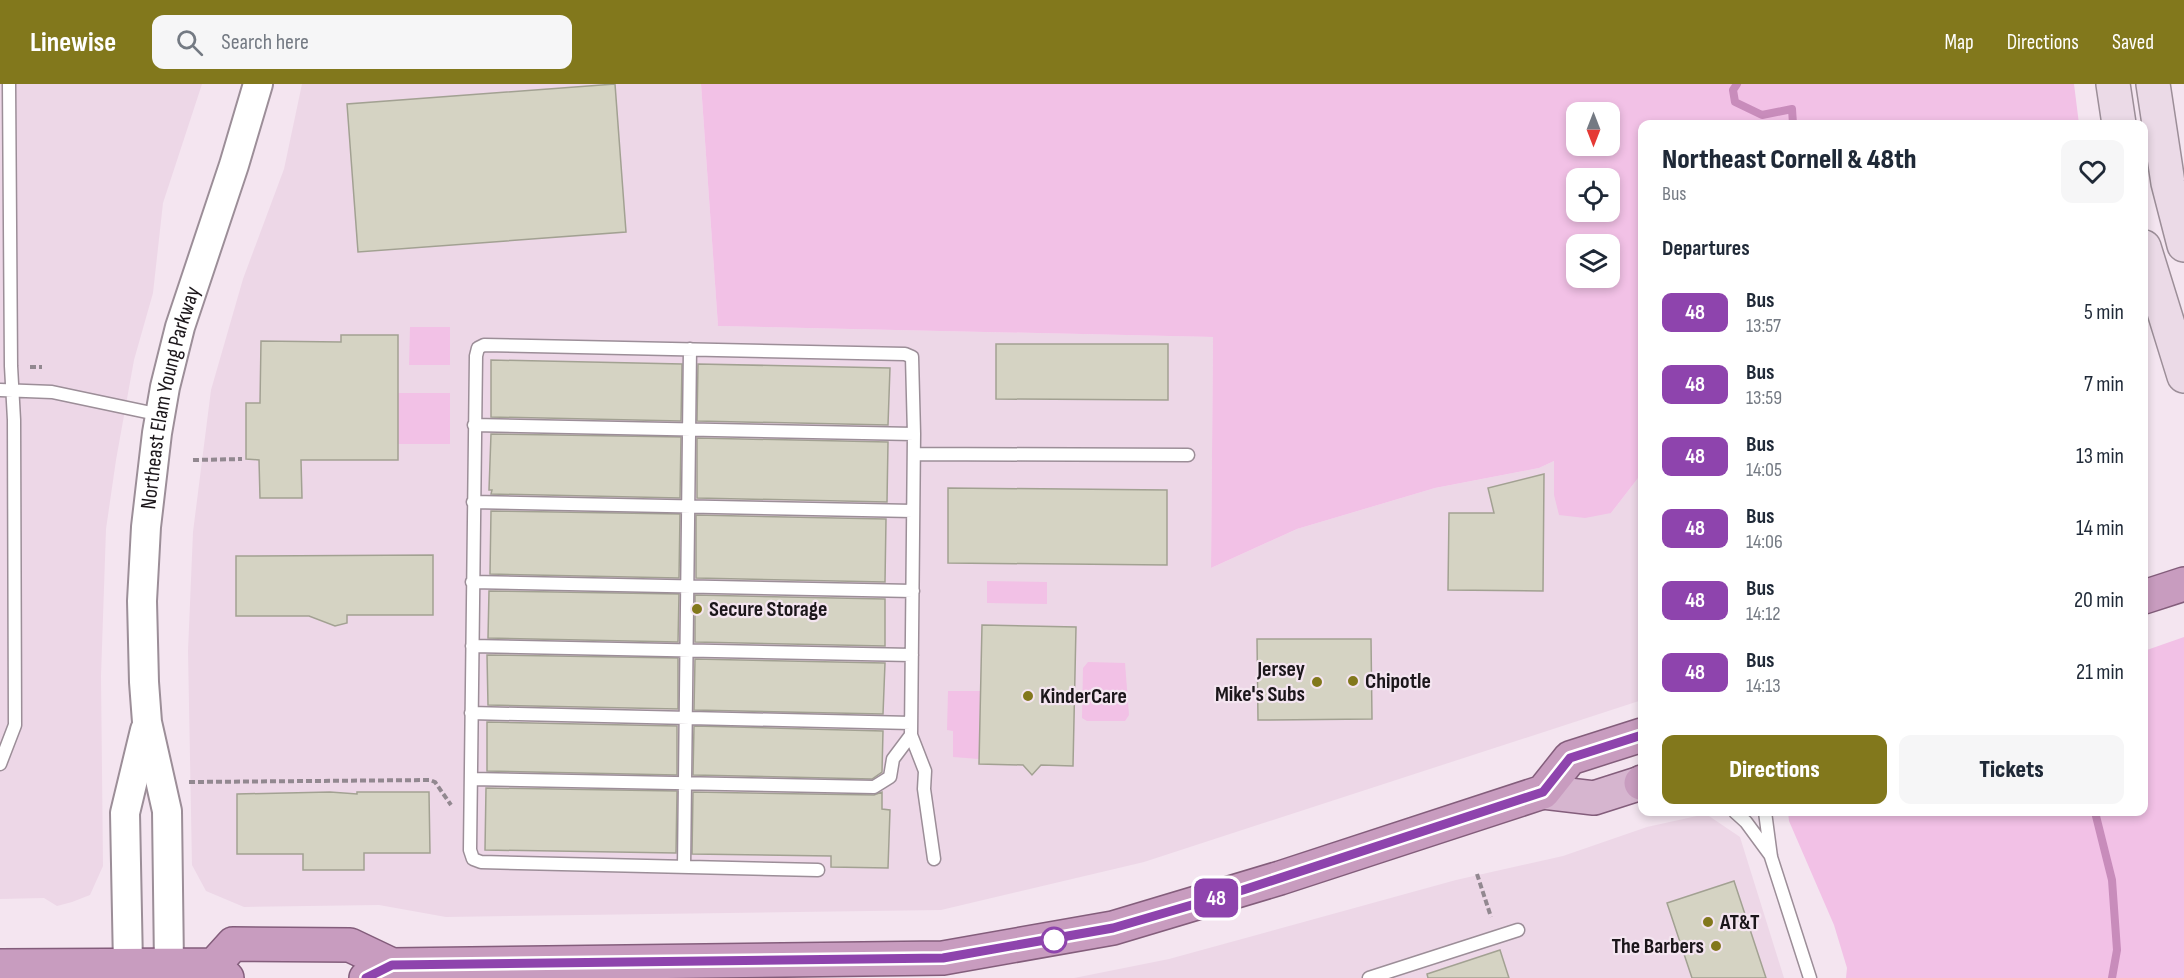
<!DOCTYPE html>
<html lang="en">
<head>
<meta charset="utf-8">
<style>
	:root { --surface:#fff; --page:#f6f6f7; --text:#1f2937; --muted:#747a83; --accent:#82781c }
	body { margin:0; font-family:"Sofia Sans Condensed",sans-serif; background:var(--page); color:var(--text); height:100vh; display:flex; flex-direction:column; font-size:22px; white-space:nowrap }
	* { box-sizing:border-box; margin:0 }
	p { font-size:20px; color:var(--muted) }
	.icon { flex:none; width:33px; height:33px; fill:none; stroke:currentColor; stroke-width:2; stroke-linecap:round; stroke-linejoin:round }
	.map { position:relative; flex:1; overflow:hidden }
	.details { position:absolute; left:1638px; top:36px; width:510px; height:696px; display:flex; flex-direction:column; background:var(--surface); border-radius:12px; box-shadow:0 3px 9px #0003 }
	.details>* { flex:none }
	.badge { padding:0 12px; border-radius:9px; font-size:21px; line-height:39px }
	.needle { width:39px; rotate:180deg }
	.controls { position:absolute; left:1566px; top:18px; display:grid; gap:12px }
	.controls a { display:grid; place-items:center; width:54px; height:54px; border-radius:12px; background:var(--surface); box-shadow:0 3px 9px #0003; font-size:30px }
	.map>.badge { position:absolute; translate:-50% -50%; box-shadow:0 0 0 3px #fff }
	h2 { padding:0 24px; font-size:22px; line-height:54px }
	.round { display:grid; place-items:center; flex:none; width:63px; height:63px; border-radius:12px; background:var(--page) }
	.head { display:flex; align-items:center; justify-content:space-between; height:102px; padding:0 24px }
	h1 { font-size:28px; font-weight:800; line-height:45px }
	.button { display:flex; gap:12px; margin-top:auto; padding:12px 24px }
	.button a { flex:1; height:69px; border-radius:12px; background:var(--accent); color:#fff; font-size:24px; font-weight:800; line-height:69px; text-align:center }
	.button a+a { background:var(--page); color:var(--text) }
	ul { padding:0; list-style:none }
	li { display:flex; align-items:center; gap:18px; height:72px; padding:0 24px }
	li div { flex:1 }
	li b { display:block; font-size:22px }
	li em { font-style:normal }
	li .badge { min-width:66px; font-weight:700; text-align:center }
	header { display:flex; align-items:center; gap:36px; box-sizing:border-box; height:84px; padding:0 30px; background:var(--accent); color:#fff }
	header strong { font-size:28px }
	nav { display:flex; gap:33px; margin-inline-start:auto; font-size:21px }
	.search { width:420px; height:54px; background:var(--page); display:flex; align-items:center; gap:15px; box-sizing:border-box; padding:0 21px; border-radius:12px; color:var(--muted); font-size:22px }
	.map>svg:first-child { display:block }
	.built { fill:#edd7e7 }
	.green { fill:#f2c1e6; fill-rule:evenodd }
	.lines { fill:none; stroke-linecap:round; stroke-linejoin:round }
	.stream { stroke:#c88cbb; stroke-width:8 }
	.building { fill:#d5d3c3; stroke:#a2a192; stroke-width:1.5 }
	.service-casing { stroke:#9c8e98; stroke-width:15 }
	.tertiary-casing { stroke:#9c8e98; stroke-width:32 }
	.secondary-casing { stroke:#9c8e98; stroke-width:36 }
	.primary-casing { stroke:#835d7b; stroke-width:36 }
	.trunk-casing { stroke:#835d7b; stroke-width:36 }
	.path { stroke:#928890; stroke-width:4; stroke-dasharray:6 3; stroke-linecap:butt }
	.service { stroke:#fff; stroke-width:12 }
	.tertiary { stroke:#fff; stroke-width:28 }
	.secondary { stroke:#ebdae7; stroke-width:33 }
	.primary { stroke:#d6b5cf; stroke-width:33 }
	.trunk { stroke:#c89cbf; stroke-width:33 }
	.line-casing { stroke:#fff; stroke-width:14 }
	.line { stroke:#8e44ad; stroke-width:9 }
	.poi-dot { fill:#82781c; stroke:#f4e5f0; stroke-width:2 }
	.stop-dot { fill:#fff; stroke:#8e44ad; stroke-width:3 }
	.labels { text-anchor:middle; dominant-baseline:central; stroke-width:4.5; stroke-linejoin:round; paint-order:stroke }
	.street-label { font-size:22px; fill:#1b161a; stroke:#f4e5f0 }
	.poi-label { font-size:22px; font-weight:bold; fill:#1b161a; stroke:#f4e5f0; text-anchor:start }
</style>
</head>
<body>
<header>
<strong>Linewise</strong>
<div class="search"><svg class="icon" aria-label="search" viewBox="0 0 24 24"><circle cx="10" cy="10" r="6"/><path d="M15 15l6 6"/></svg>Search here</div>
<nav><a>Map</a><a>Directions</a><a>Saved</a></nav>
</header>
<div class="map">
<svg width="2184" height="894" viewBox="0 0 2184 894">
	<rect width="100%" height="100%" fill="#f4e5f0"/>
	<path class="built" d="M0,0h202l-39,119 -10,90 -19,67 -18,100 -10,69 -5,147 2,190 -13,29 -18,7 -15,4 -13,-8 -44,1z
		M302,0h399l17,242 495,11 -2,231 86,-39 138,-41 104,-20 15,-7v34l57,18 31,-40v227l-498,162 -203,48 -495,7 -67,-12 -135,2 -38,-16 -14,-26 -4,-214 5,-119 18,-142 32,-111 41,-110z
		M1706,730l34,23 44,141h-710l95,-19 287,-79 107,-24 84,-29z"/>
	<path class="green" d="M701,0h1373l5,40h-437v349l-31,40 -26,5 -26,-3 -5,-20v-34l-15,7 -104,20 -138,41 -86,39 2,-231 -495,-11zM1576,28h34v34h-34zM1576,94h34v34h-34zM1576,160h34v34h-34z
		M410,243h40v38h-41z
		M393,309h57v51h-57z
		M987,497l60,1v22l-60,-1z
		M2184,553v341h-338l1,-10 -13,-43 -45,-104 -1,-9h356v-161z
		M1088,578l37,1 4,52 -4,6h-38l-5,-3 1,-50z
		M948,607h32l-1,68 -26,-2v-26l-6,-1z"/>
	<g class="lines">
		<path class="stream" d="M1737,0l-4,6 2,12 27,13 30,-6 1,15
			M2095,728l17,68 5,70 -5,28"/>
	</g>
	<path class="building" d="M615,0l11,148 -268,20 -11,-148z
		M341,251h57v125h-97l1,38h-42l-1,-38 -13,-1v-56h14l1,-62 80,1z
		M996,260h172v56l-172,-1z
		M491,276l191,4 -1,57 -190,-4z
		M698,280l192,4 -2,57 -191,-4z
		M491,350l190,3 -1,61 -189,-4 1,-4h-3z
		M697,354l191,4 -1,60 -190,-4z
		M1544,390l-1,117 -95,-1 1,-77h45l-6,-25z
		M948,404l219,2v75l-219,-2z
		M491,427l189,3 -1,64 -189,-4z
		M696,431l190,4 -1,63 -189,-4z
		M433,471v60h-86v8l-12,3 -26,-10h-73v-60z
		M489,507l190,3 -1,48 -190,-4z
		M695,511l190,4v47l-190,-4z
		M982,541l94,2 -3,139 -32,-1 -9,10 -9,-10 -44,-1z
		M1257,555h114l1,80 -114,1z
		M487,571l191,3v51l-190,-4z
		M695,575l190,4 -2,51 -189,-4z
		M487,638l190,4v49l-190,-4z
		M694,642l189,5 -1,41 -10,7 -179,-4z
		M486,704l191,3 -1,62 -191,-3z
		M330,708l27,2v-2h72l1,61h-66v17h-61v-16h-66v-60z
		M693,708l181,3 8,-3v17l8,1 -2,58 -57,-1v-11l-139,-2z
		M1734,797l32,97h-74l-25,-75z
		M1500,866l9,28h-81l-1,-4z"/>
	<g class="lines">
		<g class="service-casing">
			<path id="service" d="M0,306l52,2 109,23
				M474,341l440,9
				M914,370l274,1
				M473,418l440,9
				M472,498l441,9
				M472,562l440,9
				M471,629l440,10
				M0,680l15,-39 -1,-305 -3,-54 -2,-282
				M471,695l403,8 16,-10 3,-18 18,-24
				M1735,728l11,10 25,34
				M1765,728l6,45 39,121
				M684,783l6,-518
				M818,786l-337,-8 -8,-3 -3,-9 6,-494 2,-8 6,-3 421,9 7,3 2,77 -3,301 14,36 -1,18 10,70
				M1369,894l149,-48"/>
		</g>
		<g class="tertiary-casing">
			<g id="tertiary">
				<path d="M128,881l-3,-152 20,-83"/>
				<path id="s1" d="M169,881l-2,-154 -20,-89 -3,-40 -2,-81 4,-74 11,-94 8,-46 15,-60 54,-162 24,-81"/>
			</g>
		</g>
		<g class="secondary-casing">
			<path id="secondary" d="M2113,0l6,40
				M2153,0l15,99 16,62
				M2144,163l40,129"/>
		</g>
		<g class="primary-casing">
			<path id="primary" d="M1543,708l51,6 47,-15"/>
		</g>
		<g class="trunk-casing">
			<path id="trunk" d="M2144,513l40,-13
				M1641,699l1,-1
				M214,881l19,-21 117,1 42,20
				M0,882l214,-1 13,13
				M366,894l26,-13 551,-7 170,-30 167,-50 263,-86 27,-34 72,-23"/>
		</g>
		<path class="path" d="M30,283h12
			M193,376l49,-1
			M189,698l241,-2 5,2 16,23
			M1477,790l14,43"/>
		<use href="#service" class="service"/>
		<use href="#tertiary" class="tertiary"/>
		<use href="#secondary" class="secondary"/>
		<use href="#primary" class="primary"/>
		<use href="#trunk" class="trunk"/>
	</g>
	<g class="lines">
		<g class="line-casing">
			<path id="line" d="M366,894l26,-13 551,-7 170,-30 130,-38 300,-98 27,-34 72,-23"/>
		</g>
		<use href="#line" class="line"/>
	</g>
	<g class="poi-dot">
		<circle cx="697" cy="525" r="6"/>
		<circle cx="1353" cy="597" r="6"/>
		<circle cx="1317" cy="598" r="6"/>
		<circle cx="1028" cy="612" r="6"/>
		<circle cx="1708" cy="838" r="6"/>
		<circle cx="1716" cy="862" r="6"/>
	</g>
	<circle class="stop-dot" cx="1054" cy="856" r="12"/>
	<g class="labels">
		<g class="street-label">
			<text stroke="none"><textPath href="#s1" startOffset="572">Northeast Elam Young Parkway</textPath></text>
		</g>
		<g class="poi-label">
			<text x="709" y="525">Secure Storage</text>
			<text x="1305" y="585" text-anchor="end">Jersey<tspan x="1305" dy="25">Mike's Subs</tspan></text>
			<text x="1365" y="597">Chipotle</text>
			<text x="1040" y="612">KinderCare</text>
			<text x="1720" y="838">AT&amp;T</text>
			<text x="1704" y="862" text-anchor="end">The Barbers</text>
		</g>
	</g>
</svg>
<div class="controls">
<a><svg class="needle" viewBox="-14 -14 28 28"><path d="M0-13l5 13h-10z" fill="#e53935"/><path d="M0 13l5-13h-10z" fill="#747a83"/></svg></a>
<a><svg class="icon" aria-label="locate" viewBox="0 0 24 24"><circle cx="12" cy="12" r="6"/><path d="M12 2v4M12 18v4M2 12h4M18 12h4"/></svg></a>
<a><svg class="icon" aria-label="layers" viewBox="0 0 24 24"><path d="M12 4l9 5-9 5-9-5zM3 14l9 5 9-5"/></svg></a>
</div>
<b class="badge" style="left:1216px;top:814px;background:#8e44ad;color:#fff">48</b>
<section class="details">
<div class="head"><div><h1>Northeast Cornell &amp; 48th</h1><p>Bus</p></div><a class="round"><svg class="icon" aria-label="heart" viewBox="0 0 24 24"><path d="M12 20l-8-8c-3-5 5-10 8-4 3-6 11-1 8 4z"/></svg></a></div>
<h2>Departures</h2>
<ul>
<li><span class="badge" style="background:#8e44ad;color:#fff">48</span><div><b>Bus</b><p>13:57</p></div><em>5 min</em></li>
<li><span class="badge" style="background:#8e44ad;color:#fff">48</span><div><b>Bus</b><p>13:59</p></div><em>7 min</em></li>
<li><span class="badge" style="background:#8e44ad;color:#fff">48</span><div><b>Bus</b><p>14:05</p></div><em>13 min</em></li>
<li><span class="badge" style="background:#8e44ad;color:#fff">48</span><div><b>Bus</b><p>14:06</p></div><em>14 min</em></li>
<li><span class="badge" style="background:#8e44ad;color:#fff">48</span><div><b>Bus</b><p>14:12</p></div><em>20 min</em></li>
<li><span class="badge" style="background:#8e44ad;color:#fff">48</span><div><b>Bus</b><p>14:13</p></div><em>21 min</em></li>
</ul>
<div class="button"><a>Directions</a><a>Tickets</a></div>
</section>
</div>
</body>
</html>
